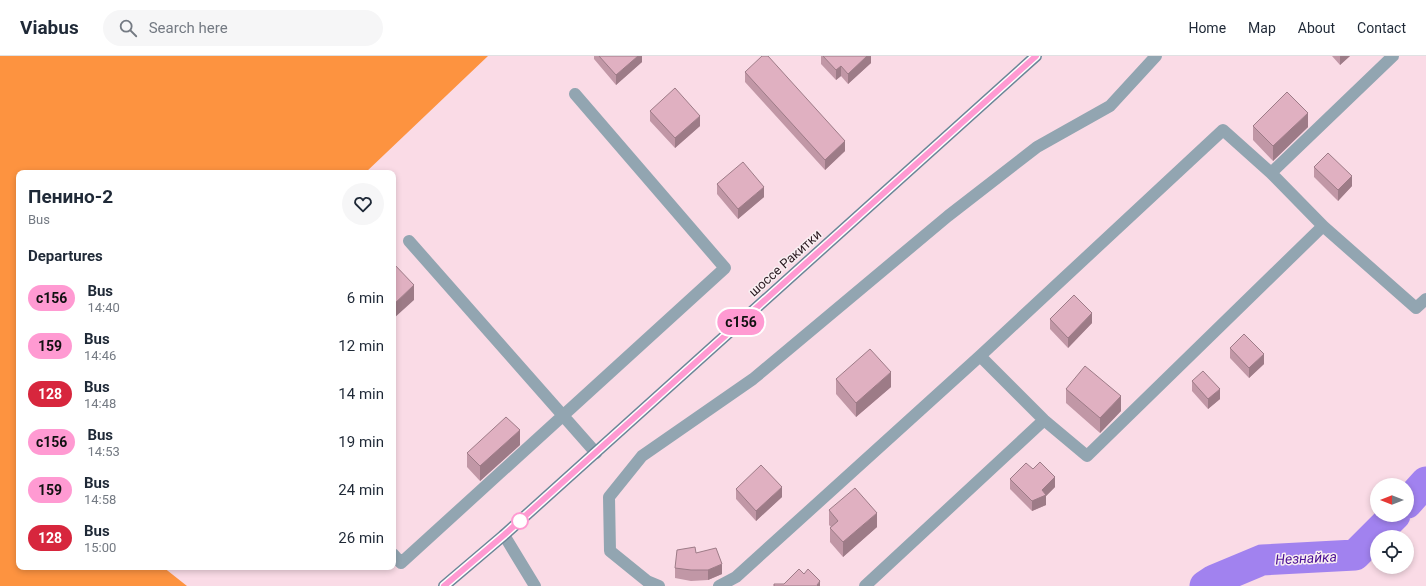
<!DOCTYPE html>
<html lang="en">
<head>
<meta charset="utf-8">
<style>
	:root { --surface:#fff; --page:#f6f6f7; --text:#1f2937; --muted:#747a83; --line:#e0e1e3 }
	body { margin:0; font-family:Roboto,sans-serif; background:var(--page); color:var(--text); height:100vh; display:flex; flex-direction:column; font-size:15px; white-space:nowrap }
	* { box-sizing:border-box; margin:0 }
	p { font-size:13px; color:var(--muted) }
	.icon { flex:none; width:22px; height:22px; fill:none; stroke:currentColor; stroke-width:2; stroke-linecap:round; stroke-linejoin:round }
	.map { position:relative; flex:1; overflow:hidden }
	.details { position:absolute; left:16px; top:114px; width:380px; height:400px; display:flex; flex-direction:column; background:var(--surface); border-radius:8px; box-shadow:0 2px 6px #0003 }
	.details>* { flex:none }
	.badge { padding:0 8px; border-radius:13px; font-size:14px; line-height:26px }
	.needle { width:26px; rotate:270deg }
	.buttons { position:absolute; left:1370px; top:422px; display:grid; gap:8px }
	.buttons a { display:grid; place-items:center; width:44px; height:44px; border-radius:50%; background:var(--surface); box-shadow:0 2px 6px #0003; font-size:20px }
	.map>.badge { position:absolute; translate:-50% -50%; box-shadow:0 0 0 2px #fff }
	h2 { padding:0 12px; font-size:15px; line-height:36px }
	.round { display:grid; place-items:center; flex:none; width:42px; height:42px; border-radius:21px; background:var(--page) }
	.overview { display:flex; align-items:center; justify-content:space-between; height:68px; padding:0 12px }
	h1 { font-size:19px; font-weight:700; line-height:30px }
	ul { padding:0; list-style:none }
	li { display:flex; align-items:center; gap:12px; height:48px; padding:0 12px }
	li div { flex:1 }
	li b { display:block; font-size:15px }
	li em { font-style:normal }
	li .badge { min-width:44px; font-weight:700; text-align:center }
	header { display:flex; align-items:center; gap:24px; box-sizing:border-box; height:56px; padding:0 20px; background:var(--surface); border-bottom:1px solid var(--line) }
	header strong { font-size:19px }
	nav { display:flex; gap:22px; margin-inline-start:auto; font-size:14px }
	.search { width:280px; height:36px; background:var(--page); display:flex; align-items:center; gap:10px; box-sizing:border-box; padding:0 14px; border-radius:22px; color:var(--muted); font-size:15px }
	.map>svg:first-child { display:block }
	.forest { fill:#fd9340 }
	.lines { fill:none; stroke-linecap:round; stroke-linejoin:round }
	.river { stroke:#a182ef; stroke-width:31 }
	.minor { stroke:#92a5b1; stroke-width:12 }
	.secondary { stroke:#6a8697; stroke-width:12 }
	.wall { fill:#c197a6 }
	.shaded-wall { fill:#9d7b87 }
	.building { fill:#e0b0c1; stroke:#9d7b87 }
	.line-casing { stroke:#fff; stroke-width:9 }
	.line { stroke:#ff9ad2; stroke-width:6 }
	.stop-dot { fill:#fff; stroke:#ff9ad2; stroke-width:2 }
	.labels { text-anchor:middle; dominant-baseline:central; stroke-width:3; stroke-linejoin:round; paint-order:stroke }
	.street-label { font-size:13px; fill:#2a1920; stroke:#f9eff2 }
	.water-label { font-size:14px; font-style:italic; fill:#4c1195; stroke:#f9eff2 }
</style>
</head>
<body>
<header>
<strong>Viabus</strong>
<div class="search"><svg class="icon" aria-label="search" viewBox="0 0 24 24"><circle cx="10" cy="10" r="6"/><path d="M15 15l6 6"/></svg>Search here</div>
<nav><a>Home</a><a>Map</a><a>About</a><a>Contact</a></nav>
</header>
<div class="map">
<svg width="1426" height="530" viewBox="0 0 1426 530">
	<rect width="100%" height="100%" fill="#fadbe6"/>
	<path class="forest" d="M0,0h488l-123,117h-346v394h144l24,19h-187z"/>
	<g class="lines">
		<path class="river" d="M1407,447l19,-21
			M1205,530l9,-6 48,-20 93,-5 40,-40"/>
		<path class="minor" d="M1271,117l122,-117
			M409,185l187,212
			M980,300l64,64 43,36 236,-230
			M504,479l31,51
			M393,498l8,9 324,-295 -150,-174
			M659,530l-12,-5 -37,-30 -1,-54 33,-41 111,-77 195,-163 89,-69 73,-41 46,-50
			M719,530l17,-9 244,-221 243,-226 48,43 52,53 93,82 10,-9
			M865,530l179,-166"/>
		<path class="secondary" d="M444,530l60,-51 532,-479"/>
	</g>
	<path class="wall" d="M594,0h48v6l-26,23 -22,-26z
		M821,0h50v7l-23,21 -7,-8 -5,4 -15,-16z
		M1332,0h18l-10,9z
		M745,16l100,79 -20,19 -80,-88z
		M650,55l50,15 -25,22 -25,-27z
		M1253,70l55,1 -35,34 -20,-21z
		M1314,111l38,19 -14,15 -24,-24z
		M717,128l47,13 -26,22 -21,-25z
		M1050,263l42,4 -24,25 -18,-19z
		M1230,292l34,16 -15,14 -19,-20z
		M836,323l55,8 -35,30 -20,-23z
		M1192,325l28,18 -12,10 -16,-18z
		M1066,333l55,22 -21,22 -34,-30z
		M520,389l-40,36 -13,-14v-14z
		M1033,413l22,18 -9,9v9l-14,6 -22,-22v-10z
		M736,433l46,8 -26,24 -20,-22z
		M829,454l48,17 -34,30 -13,-15v-14l1,-1 -2,-2z
		M696,497l26,21 -14,6 -17,1 -16,-3v-10z"/>
	<path class="shaded-wall" d="M638,0h4v6l-26,23v-10z
		M867,0h4v7l-23,21v-10z
		M1340,0h10l-10,9z
		M841,10v10l-5,4v-10z
		M1308,57v14l-35,34v-15z
		M700,60v10l-25,22v-10z
		M845,85v10l-20,19v-10z
		M1352,120v10l-14,15v-11z
		M764,131v10l-26,22v-10z
		M414,229v15l-21,19v-14z
		M1092,257v10l-24,25v-10z
		M1264,298v10l-15,14v-10z
		M891,316v15l-35,30v-14z
		M1220,333v10l-12,10v-10z
		M1121,340v15l-21,22v-15z
		M520,374v15l-40,36v-15z
		M1055,421v10l-9,9v9l-14,6v-10l10,-11z
		M782,431v10l-26,24v-10z
		M877,457v14l-34,30v-15z
		M722,508v10l-14,6v-10z
		M820,525v5h-3v-1z"/>
	<path class="building" d="M599,0h39l-22,19z
		M762,0h6l77,85 -20,19 -80,-88z
		M823,0h44l-19,18 -7,-8 -5,4z
		M675,32l25,28 -25,22 -25,-27z
		M1287,36l21,21 -35,33 -20,-20z
		M1328,97l24,23 -14,14 -24,-23z
		M743,106l21,25 -26,22 -21,-25z
		M393,207l21,22 -21,20z
		M1074,239l18,18 -24,25 -18,-19z
		M1244,278l20,20 -15,14 -19,-20z
		M870,293l21,23 -35,31 -20,-24z
		M1085,310l36,30 -21,22 -34,-29z
		M1203,315l17,18 -12,10 -16,-18z
		M506,361l14,13 -40,36 -13,-13z
		M1040,406l15,15 -13,13 4,5 -14,6 -22,-22 16,-16 7,6z
		M761,409l21,22 -26,24 -20,-22z
		M855,432l22,25 -34,29 -13,-14 8,-7 -9,-11z
		M695,491l1,6 20,-5 6,16 -14,6h-17l-16,-2 2,-18z
		M799,513l5,5 4,-5 12,12 -3,4 1,1h-44v-2h10z"/>
	<g class="lines">
		<g class="line-casing">
			<path id="line" d="M444,530l60,-51 532,-479"/>
		</g>
		<use href="#line" class="line"/>
	</g>
	<circle class="stop-dot" cx="520" cy="465" r="8"/>
	<g class="labels">
		<g class="street-label">
			<text transform="translate(785 207) rotate(-42)">шоссе Ракитки</text>
		</g>
		<g class="water-label">
			<text transform="translate(1306 502) rotate(-3)">Незнайка</text>
		</g>
	</g>
</svg>
<div class="buttons">
<a><svg class="needle" viewBox="-14 -14 28 28"><path d="M0-13l5 13h-10z" fill="#e53935"/><path d="M0 13l5-13h-10z" fill="#747a83"/></svg></a>
<a><svg class="icon" aria-label="locate" viewBox="0 0 24 24"><circle cx="12" cy="12" r="6"/><path d="M12 2v4M12 18v4M2 12h4M18 12h4"/></svg></a>
</div>
<b class="badge" style="left:741px;top:266px;background:#ff9ad2;color:#111">с156</b>
<section class="details">
<div class="overview"><div><h1>Пенино-2</h1><p>Bus</p></div><a class="round"><svg class="icon" aria-label="heart" viewBox="0 0 24 24"><path d="M12 20l-8-8c-3-5 5-10 8-4 3-6 11-1 8 4z"/></svg></a></div>
<h2>Departures</h2>
<ul>
<li><span class="badge" style="background:#ff9ad2;color:#111">с156</span><div><b>Bus</b><p>14:40</p></div><em>6 min</em></li>
<li><span class="badge" style="background:#ff9ad2;color:#111">159</span><div><b>Bus</b><p>14:46</p></div><em>12 min</em></li>
<li><span class="badge" style="background:#d7263d;color:#fff">128</span><div><b>Bus</b><p>14:48</p></div><em>14 min</em></li>
<li><span class="badge" style="background:#ff9ad2;color:#111">с156</span><div><b>Bus</b><p>14:53</p></div><em>19 min</em></li>
<li><span class="badge" style="background:#ff9ad2;color:#111">159</span><div><b>Bus</b><p>14:58</p></div><em>24 min</em></li>
<li><span class="badge" style="background:#d7263d;color:#fff">128</span><div><b>Bus</b><p>15:00</p></div><em>26 min</em></li>
</ul>
</section>
</div>
</body>
</html>
